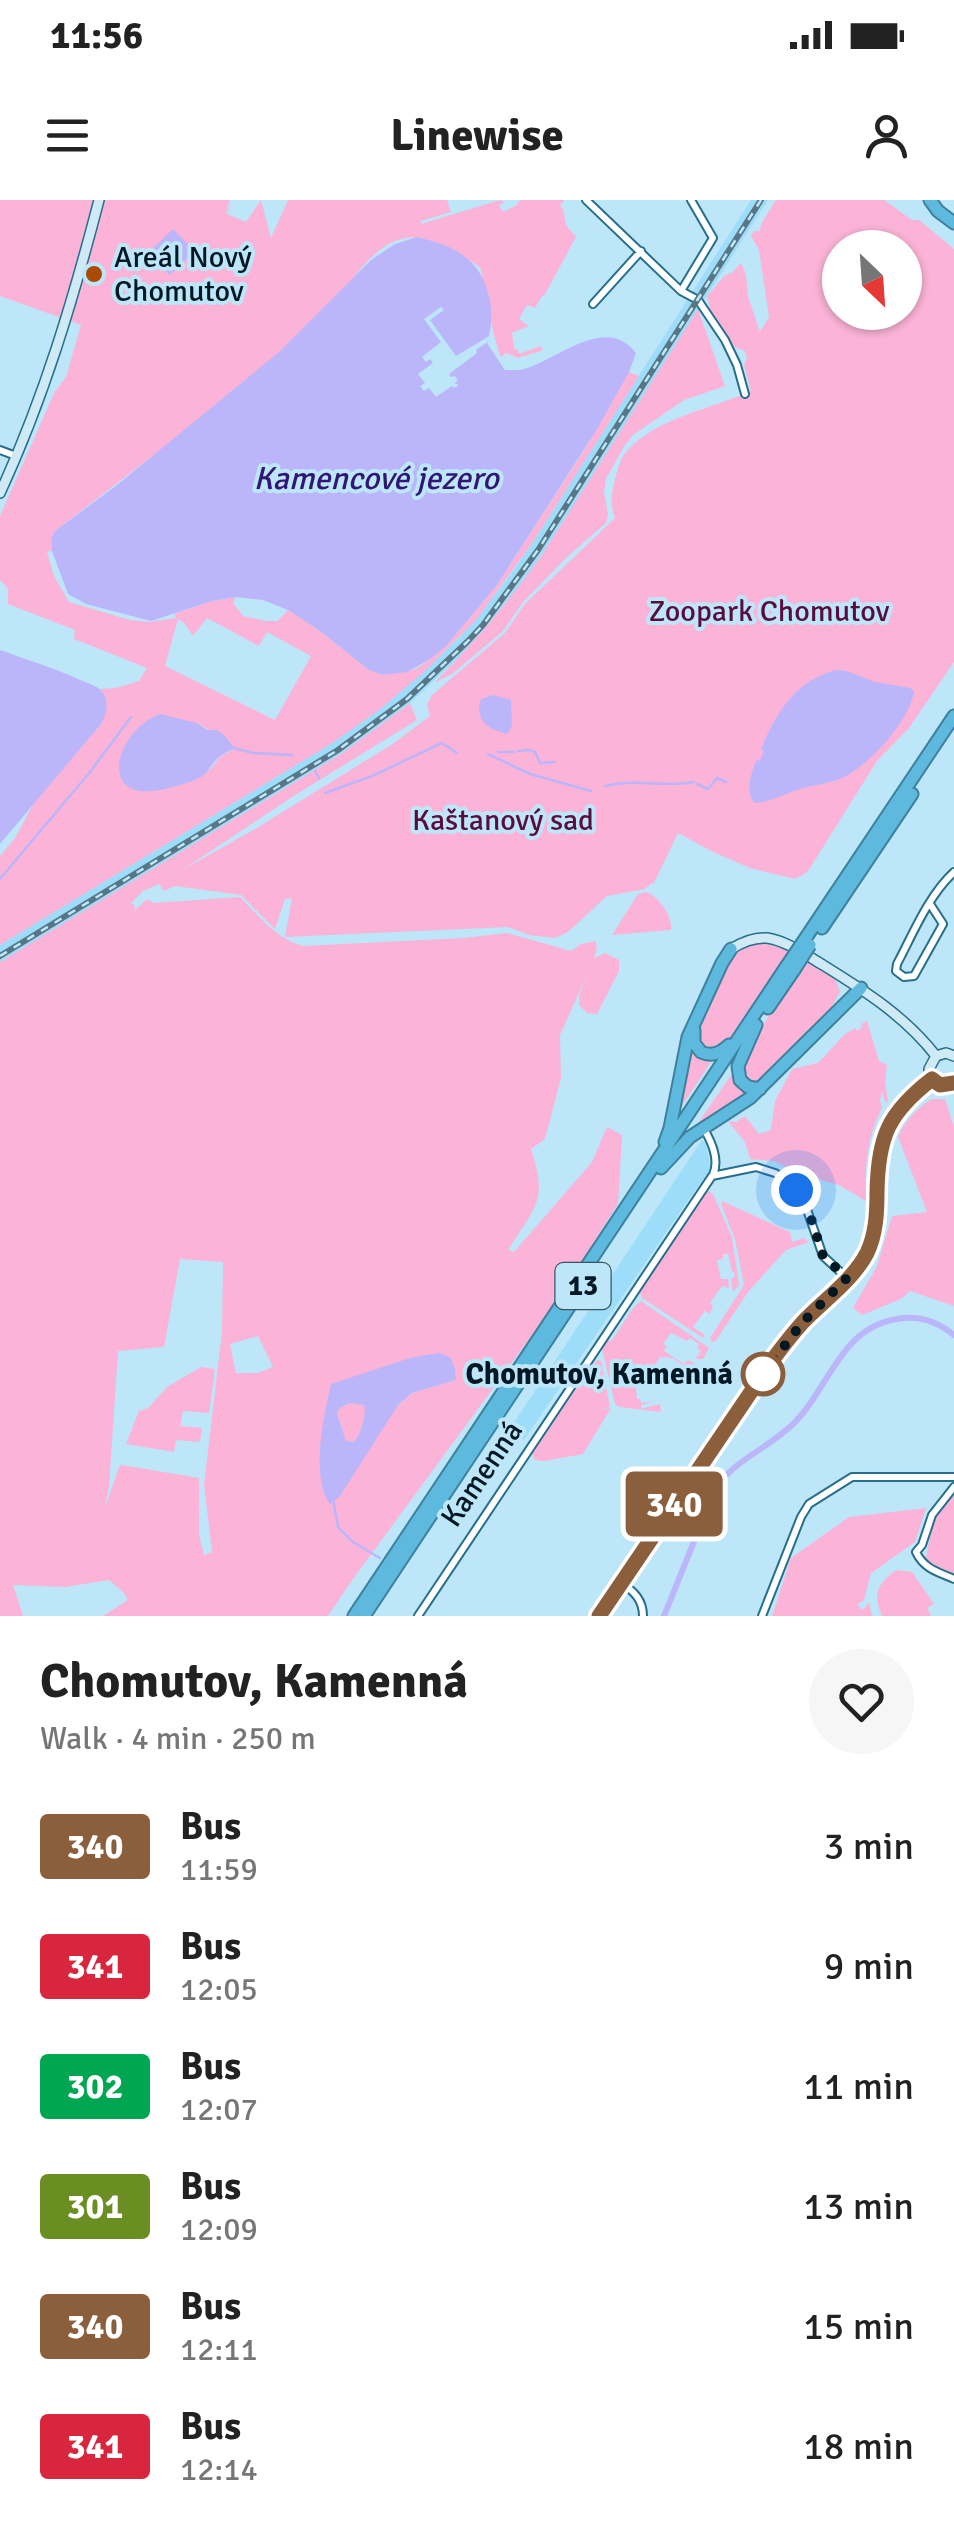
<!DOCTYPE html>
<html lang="en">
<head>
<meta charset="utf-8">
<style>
	:root { --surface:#fff; --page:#f6f6f6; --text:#222; --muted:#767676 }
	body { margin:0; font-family:Signika,sans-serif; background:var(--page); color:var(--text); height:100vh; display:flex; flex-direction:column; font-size:38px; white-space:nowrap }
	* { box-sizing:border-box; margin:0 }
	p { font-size:32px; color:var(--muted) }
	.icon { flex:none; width:55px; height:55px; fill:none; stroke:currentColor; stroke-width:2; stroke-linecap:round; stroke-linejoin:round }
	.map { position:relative; height:1416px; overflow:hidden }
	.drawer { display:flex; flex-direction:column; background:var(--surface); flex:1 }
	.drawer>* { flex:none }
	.badge { padding:0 20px; border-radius:8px; font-size:35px; line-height:65px }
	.needle { width:65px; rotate:155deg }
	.fabs { position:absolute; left:822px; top:30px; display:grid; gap:20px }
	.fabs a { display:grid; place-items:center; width:100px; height:100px; border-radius:50%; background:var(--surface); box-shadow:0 2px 8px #0004; font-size:50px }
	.you { position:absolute; width:50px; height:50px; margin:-25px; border:8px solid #fff; border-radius:50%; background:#1a73e8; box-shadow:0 0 0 15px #1a73e833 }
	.map>.badge { position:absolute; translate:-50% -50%; box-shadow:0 0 0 5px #fff }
	.round { display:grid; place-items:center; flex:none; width:105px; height:105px; border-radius:52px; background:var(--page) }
	.headline { display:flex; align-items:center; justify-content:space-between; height:170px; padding:0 40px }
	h1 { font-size:48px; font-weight:800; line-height:75px }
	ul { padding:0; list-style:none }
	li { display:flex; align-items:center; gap:30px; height:120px; padding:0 40px }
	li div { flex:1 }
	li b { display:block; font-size:38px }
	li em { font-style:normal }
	li .badge { min-width:110px; font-weight:700; text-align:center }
	.status { display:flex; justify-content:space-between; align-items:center; height:70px; padding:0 50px; background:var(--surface); direction:ltr }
	.status svg { height:28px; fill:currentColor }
	header { display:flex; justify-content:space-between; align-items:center; height:130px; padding:0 40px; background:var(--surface); font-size:45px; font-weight:800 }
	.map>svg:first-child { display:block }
	.built { fill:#9eddf9 }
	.green { fill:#fbb3d7; fill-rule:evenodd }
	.water { fill:#bbb6fa; fill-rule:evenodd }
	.pier { fill:#bde6f9 }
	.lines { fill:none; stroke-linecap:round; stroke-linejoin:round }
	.stream { stroke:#bbb6fa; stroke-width:2.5 }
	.canal { stroke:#bbb6fa; stroke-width:6 }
	.street-casing { stroke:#256f8b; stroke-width:10 }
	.secondary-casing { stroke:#256f8b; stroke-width:12 }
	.highway-casing { stroke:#3d819d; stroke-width:15 }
	.street { stroke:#fff; stroke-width:6 }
	.secondary { stroke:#cfeaf5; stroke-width:9 }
	.highway { stroke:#5eb9df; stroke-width:11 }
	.rail-casing { stroke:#577786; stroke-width:6 }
	.rail { stroke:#bde6f9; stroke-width:2.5; stroke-dasharray:8; stroke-linecap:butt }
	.highway-bridge-casing { stroke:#3d819d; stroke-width:15; stroke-linecap:butt }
	.highway-bridge { stroke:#5eb9df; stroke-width:11 }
	.line-casing { stroke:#fff; stroke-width:22 }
	.line { stroke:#8b5e3c; stroke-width:15 }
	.walk { stroke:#001823; stroke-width:10; stroke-dasharray:0 18 }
	.poi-dot { fill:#ab4a01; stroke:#bde6f9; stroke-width:4 }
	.stop-dot { fill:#fff; stroke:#8b5e3c; stroke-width:5 }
	.labels { text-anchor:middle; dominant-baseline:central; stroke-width:8; stroke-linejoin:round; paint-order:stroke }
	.shield { fill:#bde6f9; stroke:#395663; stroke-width:2.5 }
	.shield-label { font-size:28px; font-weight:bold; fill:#001823 }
	.poi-label { font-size:30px; fill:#001823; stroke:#bde6f9; text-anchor:start }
	.park-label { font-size:30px; fill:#5a0d3d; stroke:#bde6f9 }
	.stop-label { font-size:30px; font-weight:bold; fill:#001823; stroke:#bde6f9; text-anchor:end }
	.street-label { font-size:30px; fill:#001823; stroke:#bde6f9 }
	.water-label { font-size:32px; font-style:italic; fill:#321676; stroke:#bde6f9 }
</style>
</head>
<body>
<div class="status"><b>11:56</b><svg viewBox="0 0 49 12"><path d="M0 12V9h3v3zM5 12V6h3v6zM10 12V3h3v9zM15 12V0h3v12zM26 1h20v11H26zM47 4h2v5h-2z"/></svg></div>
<header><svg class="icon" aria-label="menu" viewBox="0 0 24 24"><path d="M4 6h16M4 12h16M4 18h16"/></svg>Linewise<svg class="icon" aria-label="person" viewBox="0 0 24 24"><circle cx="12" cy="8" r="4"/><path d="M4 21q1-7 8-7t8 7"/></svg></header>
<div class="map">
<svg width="954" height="1416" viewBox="0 0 954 1416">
	<rect width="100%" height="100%" fill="#bde6f9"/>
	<path class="built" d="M751,0h17l-225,353 -27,38 -45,55 -61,57 -69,51 -341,208v-17l334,-203 66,-50 60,-55 45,-55 26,-37z
		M702,940l4,4 5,25 -24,33 -163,238 -14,-8 -1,-2z"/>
	<path class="green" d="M0,0h230l-5,16 8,-16 -6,14 19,8 15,-22 10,38 17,-38h159l4,12 -30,9v3l79,-24 5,2 -6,3 4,7 14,-7 3,-5h44l-4,6 3,3 3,16 10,12 -32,59h-2l-7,12 -8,-3 -8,14 10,7 -17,7 2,15 3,1 2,5 22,-8 2,4 -25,8 -12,-5 -4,4 -2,-1 -7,-24 -6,-42 -2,-1 -5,-22c-45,-27 -74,-49 -116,-2 -9,9 -15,21 -24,30 -23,22 -47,42 -67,66l-8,3 -53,46 -157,121 -4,7 1,13 -5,1 7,24 15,26 61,18 19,2 27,-4 -2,-4 38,-13 24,-4 -3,6 10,13 23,5h12l10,-11 32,21 49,39 14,5 33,-6 13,-9 17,-14 51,-61 86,-133 46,-80 10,4 -108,169 -55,75 -52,52 -45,38 -45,32 -334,203v-89l15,-18 20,-37 66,-77 5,-25 -6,-10 16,-1 23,-7 8,-13 -73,-29 1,-9 -67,-26v-15l-8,-9v-64l54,-123 12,-16 15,-52 -81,-29zM207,418l52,28 8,-14 44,24 -36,64 -110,-54 13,-47 6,4 9,13zM197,523c13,9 29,11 37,26l-14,8 -11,14 -89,-6 5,-19z
		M776,0h108l28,20h7l35,29v413l-45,66 -32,33 -67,107 -4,5 -11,6 -45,-11 -37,-16 -35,-19 -24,50 -4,1 -5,5 -38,7 -39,36 -13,6 -26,-3 -21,-8 -223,10 7,-39 -7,1 -10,30 -34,-34 -66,-9 -11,5 -5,-7 -16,7 -13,13h4l1,6 12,-11 7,4 86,-6c19,19 36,42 63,49l160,-8 44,-5 64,18 10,-7 15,-3 1,7 -3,10 11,-5 14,7v11l-22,43 -10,-1 -8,-8v-9l8,-21 -27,60 1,43 -16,61 -14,10c17,52 5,57 -23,101l6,2 78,-90 15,-35 15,8 -4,69 -69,108 -196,267 -25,37h-225l25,-16 -4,-7 -15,-13 -44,7 -52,-2 10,31h-23v-654l341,-208 69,-51 7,17 -125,77 -108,72 71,-40 136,-84 39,-29 -3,-12 5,-9 73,-62 20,-29 90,-86c-5,-12 -4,-25 0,-38 2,-9 5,-21 11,-28 32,-36 84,-42 125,-61l-7,-26 3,-7 -2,-7 -14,-5 -4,-11 -15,-18 -5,-21 17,-20 9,-4 8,-9 5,11 2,22 12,36 9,-15 -10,-67 -8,-14 3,-5h6l1,-7zM840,48h65v64h-65zM180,1059l43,3 -1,70 -18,153 8,67 -8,3 -5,-20v-57l-78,-13 -2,2 -14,41 4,-22 9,-135 46,-4zM258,1136l15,31 -15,6h-22l-6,-29zM456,1180l-44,13 -91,82 10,-91z
		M698,109l27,77 -41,14 -51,35 -10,13 -17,31 -2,13 4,22 -2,9 -38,33 -45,46 -20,29 -51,43 -18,9c43,-43 74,-81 109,-130z
		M646,692c13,4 27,25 25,38l-59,5 26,-41z
		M751,744l13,-1 25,7 -58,86 -10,11 -17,3 -8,-17 29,-68 9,-12z
		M807,760l28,18 5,14 -12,21 -67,69h-12c-4,-5 -7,-6 -7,-13 0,-18 52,-90 65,-109z
		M867,821l12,40 8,4 -2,16 3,20 -2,3 -4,-12 -2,8 2,8c-16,33 -17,56 -16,93l-27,-16 -35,-10 -30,-14 -24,-2 -5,-17 -17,-21 8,1 9,-6 14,18 12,-4 4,-29 17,-32 26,-6 27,-29 10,-6 2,3 5,-4 -1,-3z
		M691,851l12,10 10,-2 -34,51z
		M731,875l18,19 -48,29 -2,-1z
		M931,899h14l9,28v179l-44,-15 -9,8 -39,16 -9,-7 24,-42 15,-50 35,-4 -29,-75c8,-18 18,-27 33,-38z
		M709,991l4,3 19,43 7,48 -6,7 -2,-14 4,-1 -1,-5h-2l-4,-18h-5v5l-6,1 4,19h7l1,7 -1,2 -6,-2 -12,17 3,3 -3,8 -5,-3 -12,16 12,8 -2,3 -61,-40 -3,-8 67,-98z
		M722,1001l68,31 2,10 11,-4 6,4 -23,8 -38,42 -33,50h-3l-2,-4 34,-53 -9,-46 -14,-35z
		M641,1101l68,47 -6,11h-5l-5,-4 4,2 4,-6 -4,-3 2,-4 -9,-6 -3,3 -16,-8 -8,11 4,2 -3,5 20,13 4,-4 7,4 -6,6 -16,-12 -13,-1 -13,21 -6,2 -5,8 1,11h3l1,4 14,-2 -14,4v4l19,-5 1,8 -42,-5 -4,-3 -13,-55 3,-8 7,-1 21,-32z
		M598,1160l3,1 9,46 -11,3 12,-2 -28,46 -39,7 -9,-1 -4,-8 56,-84z
		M201,1167l14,2 -6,44 -26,-2 -3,15 22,2 -2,14 -24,-2 -2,12 -48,-8 13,-33 9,-3 19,-21z
		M349,1203l15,2 3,7c-5,10 -5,23 -13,30l-8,-1 -9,-28 3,-5z
		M954,1290v88l-29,-16 10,-48z
		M926,1308l-11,34 -44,31 -7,27 -7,5 6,5 6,-8 3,14h-100l19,-58 58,-41z
		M896,1370l16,2 22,32 -7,4 4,8h-49c-10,-22 -4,-33 14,-46z"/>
	<path class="water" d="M173,29l22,22 -25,24 -22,-22z
		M417,37c39,9 66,23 73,65 2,12 2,21 -1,33l3,3 -5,5 18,27c1,0 15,0 16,0 36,-9 84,-57 115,-17l-7,19 -30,54 -102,159 -51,61 -17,14 -22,12 -24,3 -14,-5 -49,-39 -32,-21 -25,-10 -27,-3 -24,4 -61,20 -65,-17 -18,-10 -16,-43 -1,-13 4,-7 62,-46 162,-133 92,-92 24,-16z
		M0,450c25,9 51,17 76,28 6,3 16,6 22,10 12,9 10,24 3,36l-101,120z
		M836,470l10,1 29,11 35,6 4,3c-4,29 -42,71 -68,85 -15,8 -31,8 -46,13 -16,5 -29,13 -46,14 -9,-13 -3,-28 2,-42l4,-1 4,-9 -3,-2c15,-36 35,-69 75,-79z
		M493,495l18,5 1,26 -5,8c-19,-5 -33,-14 -26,-35z
		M160,514l37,9 10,7h10l7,5 11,13c-7,4 -15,7 -20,13 -6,7 -7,13 -16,17 -9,5 -20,7 -30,10 -75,20 -55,-57 -9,-74z
		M439,1153l11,4 5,12 1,11 -44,13 -14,12 -58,91 -10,8c-20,-27 -6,-89 1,-120l79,-26zM349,1203l15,2c3,8 -3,30 -10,37l-8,-1 -9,-28 3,-5z"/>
	<path class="pier" d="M441,107l3,3 -14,10 26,36 35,-21 2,3 -17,12 1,3 -28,21 2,3 4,-1 3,5 -4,2 5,2 -5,3 -2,-2 -16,11 -7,-9 -5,3 -4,-5 5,-3 -7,-9 15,-11 -3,-4 -4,3 -4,-5 19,-15 -17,-23z"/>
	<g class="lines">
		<path class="stream" d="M234,548l19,5 39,2
			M518,551l12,-1 5,2 5,11 15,-1
			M498,552h16
			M488,554l42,20 61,17
			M315,571l4,7
			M697,584l11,5 9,-11 9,4
			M605,586c34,-8 58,2 89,-4
			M325,593l47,-17 70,-33 15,10
			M0,679l90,-107 41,-55
			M333,1299l5,28 15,15 27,16"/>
		<path class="canal" d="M664,1416l51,-127c19,-29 52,-40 77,-64 37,-35 47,-97 105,-106 21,-4 41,3 57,16"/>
		<g class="street-casing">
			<path id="street" d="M586,0l95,91 17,9 27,40 12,25 8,29
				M681,91l32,-53 -22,-38
				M593,104l48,-53
				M0,250l16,6
				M930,704l13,20 -29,52 -10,1 -8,-6 1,-7c16,-30 31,-68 57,-92
				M703,927c8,14 17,32 10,48
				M954,1287l-22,28 -10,30 -6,7c8,17 22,20 38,27
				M621,1383c13,8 22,17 22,33
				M418,1416l294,-440 44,-9 19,6 12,8 17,20 19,55 24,22
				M762,1416l39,-99 8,-13 43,-27h102"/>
		</g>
		<g class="secondary-casing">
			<path id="secondary" d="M0,293c44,-95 73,-193 99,-293
				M731,749c11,-7 23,-12 36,-11 20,3 39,17 56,27 42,26 82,51 113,91
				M936,856l-7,13 3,10 8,6 14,-2
				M936,856l10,-3 8,3
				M599,1416l175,-257c9,-13 19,-26 29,-37 21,-22 50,-42 64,-69 9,-19 10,-40 11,-61 1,-58 9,-76 54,-113"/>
		</g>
		<g class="highway-casing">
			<path id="highway" d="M930,0l8,11 16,12
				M822,728l90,-134
				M807,736l147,-220
				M768,808l26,-38
				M756,825l-18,41 2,14 8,7 12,2
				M694,830v13l7,9c11,5 19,1 28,-7
				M665,942l5,-14 18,-91 34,-74 9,-14
				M661,968l29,-31 60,-39 111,-110
				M354,1416l432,-649
				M364,1416l205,-309"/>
		</g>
		<use href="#street" class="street"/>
		<use href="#secondary" class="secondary"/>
		<use href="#highway" class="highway"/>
		<g class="rail-casing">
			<path id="rail" d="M0,756l338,-206 69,-51 60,-57 16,-17 55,-75 223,-350"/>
		</g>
		<use href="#rail" class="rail"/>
		<g class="highway-bridge-casing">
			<path id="highway-bridge" d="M786,767l21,-31
				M794,770l16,-25"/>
		</g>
		<use href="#highway-bridge" class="highway-bridge"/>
	</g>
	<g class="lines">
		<g class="line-casing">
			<path id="line" d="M599,1416l175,-258c9,-12 19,-25 29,-36 21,-22 50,-42 64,-69 9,-19 10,-40 10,-61 1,-55 11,-79 55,-113l8,6 14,-2"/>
		</g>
		<use href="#line" class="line"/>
		<path class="walk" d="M763,1174l39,-51 45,-45 -24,-22 -15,-47 -12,-19"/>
	</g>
	<circle class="poi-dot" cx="94" cy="74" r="10"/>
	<circle class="stop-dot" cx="763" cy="1174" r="20"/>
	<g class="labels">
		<rect class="shield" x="555.5" y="1063" width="55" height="46" rx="8"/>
		<g class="shield-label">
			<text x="583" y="1086">13</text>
		</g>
		<g class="poi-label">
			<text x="114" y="57">Areál Nový<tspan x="114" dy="34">Chomutov</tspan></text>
		</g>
		<g class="park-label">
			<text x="769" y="411">Zoopark Chomutov</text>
			<text x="503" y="620">Kaštanový sad</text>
		</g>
		<g class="stop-label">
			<text x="733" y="1174">Chomutov, Kamenná</text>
		</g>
		<g class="street-label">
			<text transform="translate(482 1274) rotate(-56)">Kamenná</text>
		</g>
		<g class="water-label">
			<text x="376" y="278">Kamencové jezero</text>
		</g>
	</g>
</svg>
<div class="fabs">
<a><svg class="needle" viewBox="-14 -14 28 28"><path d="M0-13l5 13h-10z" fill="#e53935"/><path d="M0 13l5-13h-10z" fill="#767676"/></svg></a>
</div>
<div class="you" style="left:796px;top:990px"></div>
<b class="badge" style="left:674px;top:1304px;background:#8b5e3c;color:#fff">340</b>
</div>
<section class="drawer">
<div class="headline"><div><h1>Chomutov, Kamenná</h1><p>Walk · 4 min · 250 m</p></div><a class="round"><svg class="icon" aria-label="heart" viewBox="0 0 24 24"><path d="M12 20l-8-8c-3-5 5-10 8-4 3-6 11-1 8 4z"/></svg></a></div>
<ul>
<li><span class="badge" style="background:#8b5e3c;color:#fff">340</span><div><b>Bus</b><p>11:59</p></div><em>3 min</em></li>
<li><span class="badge" style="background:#d7263d;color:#fff">341</span><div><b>Bus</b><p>12:05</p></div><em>9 min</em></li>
<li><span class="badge" style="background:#00a651;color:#fff">302</span><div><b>Bus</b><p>12:07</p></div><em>11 min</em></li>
<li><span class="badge" style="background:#6b8e23;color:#fff">301</span><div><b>Bus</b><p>12:09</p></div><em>13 min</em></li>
<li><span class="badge" style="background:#8b5e3c;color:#fff">340</span><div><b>Bus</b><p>12:11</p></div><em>15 min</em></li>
<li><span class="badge" style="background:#d7263d;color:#fff">341</span><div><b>Bus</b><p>12:14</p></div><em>18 min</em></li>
</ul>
</section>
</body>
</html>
